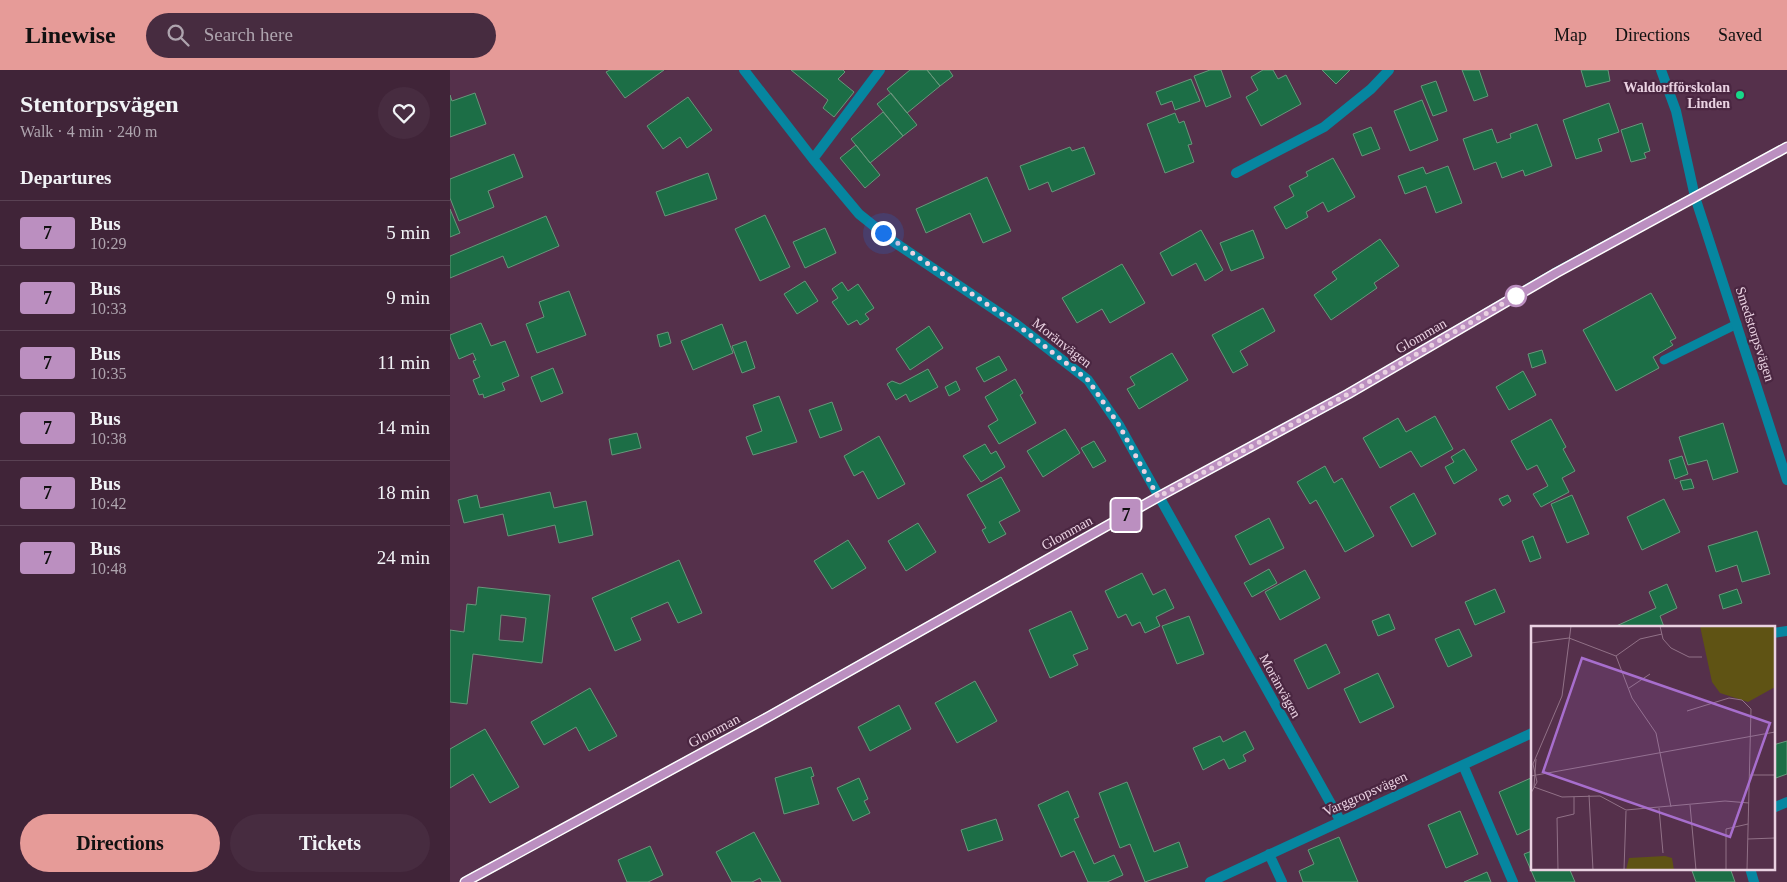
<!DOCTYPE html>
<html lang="en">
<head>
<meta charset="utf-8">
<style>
	:root { --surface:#402438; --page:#472c40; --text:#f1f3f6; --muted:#aea4ae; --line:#594153; --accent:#e69b98 }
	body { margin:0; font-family:Georgia,serif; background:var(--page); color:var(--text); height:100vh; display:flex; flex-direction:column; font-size:19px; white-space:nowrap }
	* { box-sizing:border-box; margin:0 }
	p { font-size:16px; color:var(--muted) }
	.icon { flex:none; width:28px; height:28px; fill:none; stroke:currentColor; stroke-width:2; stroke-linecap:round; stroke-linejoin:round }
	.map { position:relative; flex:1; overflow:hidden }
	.sheet { display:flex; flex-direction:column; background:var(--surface); width:450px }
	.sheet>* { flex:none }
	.badge { padding:0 10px; border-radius:4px; font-size:18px; line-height:32px }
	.you { position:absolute; width:25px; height:25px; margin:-12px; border:4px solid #fff; border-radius:50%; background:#1a73e8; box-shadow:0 0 0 8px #1a73e833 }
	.map>.badge { position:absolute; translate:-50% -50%; box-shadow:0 0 0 2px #fff }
	h2 { padding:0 20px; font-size:19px; line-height:45px }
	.round { display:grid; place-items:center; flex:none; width:52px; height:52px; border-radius:26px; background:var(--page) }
	.overview { display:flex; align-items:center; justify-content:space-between; height:85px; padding:0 20px }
	h1 { font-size:24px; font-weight:700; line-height:38px }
	.cta { display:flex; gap:10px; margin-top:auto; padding:10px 20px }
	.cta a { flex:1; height:58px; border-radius:30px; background:var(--accent); color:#111; font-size:20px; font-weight:700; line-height:58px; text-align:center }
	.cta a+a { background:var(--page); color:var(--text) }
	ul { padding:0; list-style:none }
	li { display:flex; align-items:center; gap:15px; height:65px; padding:0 20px; border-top:1px solid var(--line) }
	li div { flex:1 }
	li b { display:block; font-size:19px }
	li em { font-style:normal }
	li .badge { min-width:55px; font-weight:700; text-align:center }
	header { display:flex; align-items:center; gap:30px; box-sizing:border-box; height:70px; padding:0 25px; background:var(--accent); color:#111 }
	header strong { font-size:24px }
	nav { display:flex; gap:28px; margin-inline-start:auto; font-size:18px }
	.search { width:350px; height:45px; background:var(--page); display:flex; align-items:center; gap:12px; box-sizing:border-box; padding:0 18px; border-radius:28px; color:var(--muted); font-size:19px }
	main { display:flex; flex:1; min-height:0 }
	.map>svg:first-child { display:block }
	.building { fill:#1c6e46; stroke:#67977b; fill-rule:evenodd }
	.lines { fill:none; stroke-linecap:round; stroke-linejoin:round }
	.lane { stroke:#0686a0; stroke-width:9 }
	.street { stroke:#0686a0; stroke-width:10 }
	.secondary { stroke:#4ba6be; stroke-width:10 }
	.line-casing { stroke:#fff; stroke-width:11 }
	.line { stroke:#bb8fc0; stroke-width:8 }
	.walk { stroke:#ead2e2; stroke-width:5; stroke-dasharray:0 9 }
	.poi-dot { fill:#17d989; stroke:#4a2641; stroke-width:2 }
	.stop-dot { fill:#fff; stroke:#bb8fc0; stroke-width:2.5 }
	.labels { text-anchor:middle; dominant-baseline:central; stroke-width:4.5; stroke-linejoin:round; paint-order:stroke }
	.poi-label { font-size:14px; font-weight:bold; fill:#ead2e2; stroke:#4a2641; text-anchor:end }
	.street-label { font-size:14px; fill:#ead2e2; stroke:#4a2641 }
	.inset-road { fill:none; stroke:#917187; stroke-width:1 }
	.view { fill:#a76ecd; fill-opacity:0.15; stroke:#a76ecd; stroke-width:2.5 }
	.inset-edge { fill:none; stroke:#ead2e2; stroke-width:2.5 }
</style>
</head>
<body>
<header>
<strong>Linewise</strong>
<div class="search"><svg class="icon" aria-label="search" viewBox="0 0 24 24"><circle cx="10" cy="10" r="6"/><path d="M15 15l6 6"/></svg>Search here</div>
<nav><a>Map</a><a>Directions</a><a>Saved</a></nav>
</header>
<main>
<section class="sheet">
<div class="overview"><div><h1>Stentorpsvägen</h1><p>Walk · 4 min · 240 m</p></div><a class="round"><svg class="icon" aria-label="heart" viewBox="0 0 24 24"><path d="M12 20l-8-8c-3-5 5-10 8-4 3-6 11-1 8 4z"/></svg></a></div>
<h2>Departures</h2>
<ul>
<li><span class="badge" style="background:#bb8fc0;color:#111">7</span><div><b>Bus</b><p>10:29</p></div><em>5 min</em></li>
<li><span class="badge" style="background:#bb8fc0;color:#111">7</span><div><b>Bus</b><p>10:33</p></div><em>9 min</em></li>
<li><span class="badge" style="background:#bb8fc0;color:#111">7</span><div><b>Bus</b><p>10:35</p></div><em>11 min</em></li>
<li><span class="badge" style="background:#bb8fc0;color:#111">7</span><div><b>Bus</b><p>10:38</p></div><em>14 min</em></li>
<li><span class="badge" style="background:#bb8fc0;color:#111">7</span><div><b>Bus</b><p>10:42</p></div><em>18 min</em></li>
<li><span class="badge" style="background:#bb8fc0;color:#111">7</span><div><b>Bus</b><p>10:48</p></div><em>24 min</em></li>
</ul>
<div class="cta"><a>Directions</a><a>Tickets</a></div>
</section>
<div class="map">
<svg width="1337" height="812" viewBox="0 0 1337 812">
	<rect width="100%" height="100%" fill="#55304b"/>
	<path class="building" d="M160,0h54l-39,28 -19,-26z
		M341,0h52l2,2 -7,7 16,13 -20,25 -11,-9 5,-8z
		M460,0h17l13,16 -33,27 -20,-24z
		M477,0h22l4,6 -13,10z
		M760,0h11l10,27 -25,10 -12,-31z
		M813,0h10l5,9 8,-4 15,29 -40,22 -15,-29 12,-7 -7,-13z
		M872,0h28l-14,14z
		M1012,0h17l9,26 -14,5z
		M1131,0h27l2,11 -24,6z
		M741,9l9,22 -25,9 -3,-9 -11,4 -5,-13z
		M986,11l11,30 -14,5 -12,-30z
		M25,23l11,31 -36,13v-42l2,6z
		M441,23l26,32 -14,11 -26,-32z
		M238,27l24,33 -25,18 -7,-11 -17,12 -16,-23z
		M972,30l16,40 -28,11 -16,-40z
		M1159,33l10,29 -21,7 4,12 -26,8 -13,-39z
		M433,42l20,24 -33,27 -19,-24z
		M725,43l4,10 5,-2 8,23 -4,1 6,17 -29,11 -18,-49z
		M1192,53l8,28 -6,2 2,5 -15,4 -10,-32z
		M1087,54l15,42 -27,10 -2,-6 -21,8 -6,-16 -22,8 -11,-31 29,-10 5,14 14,-5 -1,-4z
		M921,57l9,22 -18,7 -9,-22z
		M406,75l24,30 -15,13 -25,-30z
		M620,77l2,4 12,-4 11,27 -43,18 -4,-10 -19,8 -9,-24z
		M64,84l9,23 -35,14 6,16 -35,14 -9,-23v-19z
		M883,88l22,39 -27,15 -5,-10 -17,10 2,5 -22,12 -12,-22 20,-11 -5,-10 19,-10 -2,-4z
		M998,96l14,37 -26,10 -10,-27 -21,8 -7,-18 25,-9 3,7z
		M258,103l9,26 -52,17 -9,-24z
		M537,107l24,54 -28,12 -13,-30 -44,20 -10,-24z
		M0,139l10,24 -10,4z
		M315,145l25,52 -30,14 -25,-52z
		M96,146l13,30 -51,22 -5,-12 -53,22v-22z
		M375,158l11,25 -31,15 -12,-26z
		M751,160l22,40 -18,11 -9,-18 -24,13 -12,-23z
		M803,160l11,28 -33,13 -11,-28z
		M930,169l19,27 -25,17 3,5 -46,32 -17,-25 23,-16 -5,-7z
		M672,194l23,39 -35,20 -8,-14 -25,14 -15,-25z
		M355,211l13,20 -21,13 -13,-20z
		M392,212l6,9 10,-7 16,24 -9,6 4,5 -9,6 -3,-5 -9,5 -16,-23 6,-4 -6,-9z
		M119,221l17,44 -49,18 -11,-29 18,-7 -5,-15z
		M1201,223l25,45 -6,3 3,4 -20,12 6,11 -43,23 -33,-61z
		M813,238l12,23 -35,20 8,14 -15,8 -21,-38z
		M31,253l10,23 14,-5 14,35 -17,7 3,7 -21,8 -1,-4 -4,1 -6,-15 7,-3 -7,-16 3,-1 -3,-7 -14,6 -9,-22v-2z
		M272,254l11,29 -40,17 -12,-29z
		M479,256l14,22 -33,22 -14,-21z
		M218,262l3,11 -11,4 -3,-12z
		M296,271l9,27 -13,5 -10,-27z
		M1092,280l4,13 -14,5 -4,-14z
		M722,283l16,27 -49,29 -12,-20 8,-4 -5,-8z
		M549,286l8,14 -23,12 -8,-14z
		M103,298l10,25 -22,9 -10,-25z
		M478,299l10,18 -28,15 -4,-8 -10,6 -9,-16 5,-3 8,3z
		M1073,301l13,24 -27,15 -13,-23z
		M565,309l8,14 -3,2 16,28 -37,21 -11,-18 10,-6 -13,-23z
		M506,311l4,9 -11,6 -4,-9z
		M329,326l18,46 -44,13 -7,-18 16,-6 -9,-26z
		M382,332l10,28 -22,8 -11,-28z
		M985,346l18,33 -32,18 -10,-16 -31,17 -17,-30 35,-20 8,14z
		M1101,349l15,28 -3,2 12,22 -13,7 7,14 -28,15 -8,-13 15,-8 -11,-21 -10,5 -16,-29z
		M1273,353l15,49 -25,8 -6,-20 -19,5 -9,-28z
		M615,359l15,24 -37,24 -16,-26z
		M187,363l4,15 -29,7 -3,-16z
		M429,366l26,48 -27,15 -15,-28 -9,5 -10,-20z
		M644,371l12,20 -13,7 -12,-20z
		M535,374l6,10 5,-3 9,16 -24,15 -18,-26z
		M1014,379l13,21 -23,14 -9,-17 9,-5 -3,-5z
		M1232,386l6,18 -13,5 -6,-19z
		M875,396l9,17 8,-5 32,58 -29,16 -29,-52 -6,4 -13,-22z
		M551,407l19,34 -21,11 7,12 -17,9 -7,-13 4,-2 -19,-33z
		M1241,409l3,9 -11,2 -3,-9z
		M100,422l4,16 32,-7 7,34 -34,8 -4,-18 -47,11 -5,-22 -39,9 -6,-23 19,-5 3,13z
		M964,423l22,41 -24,13 -22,-40z
		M1058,425l3,6 -8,5 -4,-7z
		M1122,425l17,39 -22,9 -16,-39z
		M1214,429l16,33 -38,18 -15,-33z
		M819,448l15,30 -34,17 -15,-29z
		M468,453l18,29 -30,19 -18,-30z
		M1307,461l13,43 -28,8 -5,-17 -21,7 -8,-26z
		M1083,466l8,22 -11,4 -8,-21z
		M398,470l18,28 -34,21 -18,-28z
		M229,490l23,53 -24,10 -10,-21 -37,16 10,22 -26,11 -23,-53z
		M819,499l8,14 -25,14 -8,-14z
		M855,500l15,28 -40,22 -15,-28z
		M692,503l11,22 12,-6 9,19 -18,9 4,9 -15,7 -5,-11 -8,4 -6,-12 -8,4 -13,-27z
		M1217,514l10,24 -17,8 4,11h-50l42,-19 -7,-16z
		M28,517l72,8 -8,68 -69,-9 -6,50 -17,-2v-72l14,2 3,-28 9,1zM51,545l25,3 -3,24 -24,-2z
		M1045,519l10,23 -30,13 -10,-23z
		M1287,519l5,14 -19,6 -4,-14z
		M621,541l17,38 -15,6 5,10 -28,13 -21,-48z
		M939,544l6,15 -17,7 -6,-15z
		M739,546l15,38 -27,10 -15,-38z
		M1009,559l13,27 -24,11 -13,-28z
		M876,574l14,29 -32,16 -14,-29z
		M928,603l16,34 -34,16 -16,-34z
		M525,611l22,40 -40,22 -22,-40z
		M140,618l27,48 -28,15 -13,-24 -32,18 -13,-23z
		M449,635l12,24 -41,22 -12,-24z
		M35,659l34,58 -29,16 -17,-29 -23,14v-39z
		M795,661l9,18 -11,6 3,6 -17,8 -5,-10 -21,11 -10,-22 27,-12 3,6z
		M1337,671v33l-14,5v-34z
		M361,697l3,9 -3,1 8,27 -35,10 -9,-36z
		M409,708l9,21 -4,2 6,12 -17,8 -16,-33z
		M1081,708l1,50 -15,7 -18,-43z
		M677,712l27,70 25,-10 9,25 -43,15 -15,-38 -10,4 -21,-55z
		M618,721l11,26 -5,2 20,45 20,-9 9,20 -16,7h-19l-14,-31 -13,6 -23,-52z
		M1010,741l18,43 -32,14 -18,-43z
		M546,749l7,21 -35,11 -7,-21z
		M304,762l27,50h-19l-2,-4 -8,4h-20l-16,-30z
		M889,767l19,45h-55l-4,-11 15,-7 -6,-14z
		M200,776l13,29 -15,7h-21l-9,-22z
		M1082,781v17h37l6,14h-39l-12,-28z
		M1241,798h39l5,14h-39z
		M1037,802l4,10h-27z"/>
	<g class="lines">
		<path class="lane" d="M1214,290l73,-36"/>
		<path class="street" d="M294,0l69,89 46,55 35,28 122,82 72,56 31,45 221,395
			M1211,0l15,41 19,86 92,283
			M363,89l67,-89
			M786,103l88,-46 47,-38 18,-19
			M1323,563l14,-2
			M1013,695l50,117
			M1323,738l14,-6
			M819,784l13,28
			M1300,798l4,14
			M760,812l322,-149"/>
		<path class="secondary" d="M15,812l303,-165 390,-220 190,-103 207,-121 232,-126"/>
	</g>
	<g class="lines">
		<g class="line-casing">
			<path id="line" d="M15,812l303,-165 390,-220 190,-103 208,-121 231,-126"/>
		</g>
		<use href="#line" class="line"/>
		<path class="walk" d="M433,163l133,91 72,56 31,45 39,72 190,-103 168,-98"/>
	</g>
	<circle class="poi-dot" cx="1290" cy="25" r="5"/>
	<circle class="stop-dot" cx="1066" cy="226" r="10"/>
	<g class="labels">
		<g class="poi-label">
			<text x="1280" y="17">Waldorfförskolan<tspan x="1280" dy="16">Linden</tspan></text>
		</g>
		<g class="street-label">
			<text transform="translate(1305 264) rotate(72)">Smedstorpsvägen</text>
			<text transform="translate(971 266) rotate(-30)">Glomman</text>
			<text transform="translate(612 273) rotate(38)">Moränvägen</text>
			<text transform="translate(617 463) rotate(-29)">Glomman</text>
			<text transform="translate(830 616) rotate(61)">Moränvägen</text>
			<text transform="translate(264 661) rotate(-28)">Glomman</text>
			<text transform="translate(915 724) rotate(-24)">Varggropsvägen</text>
		</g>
	</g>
	<g transform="translate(1081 556)">
		<rect width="244" height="244" fill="#55304b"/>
		<path d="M169,0h75v61l-27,15 -28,-9 -8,-11zM134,230l7,2 2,12h-48l3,-12z" fill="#5f5314"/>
		<path class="inset-road" d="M129,0l3,13 8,9 18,9h13M0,17l38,-5 47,18 16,42 24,35 15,74M85,30l24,-17 22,-5M98,62l21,-14M156,85l42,-13 13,2 9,9 -4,161M219,149h25M0,150l244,-44M3,161l28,10 38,-1 26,14 99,-9 24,2M3,161l2,-28M0,167l6,-11 -4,-18 29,-68 9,-70M58,169l4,75M159,179l6,65M128,182l4,45M217,213l27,-1M27,244l-1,-52 17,-4v-17M93,244l2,-59M195,244v-41l22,-5"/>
		<path class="view" d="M51,32l188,65 -40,114 -187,-65z"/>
		<rect width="244" height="244" class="inset-edge"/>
	</g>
</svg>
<div class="you" style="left:433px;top:163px"></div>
<b class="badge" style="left:676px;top:445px;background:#bb8fc0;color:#111">7</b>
</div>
</main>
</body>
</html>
